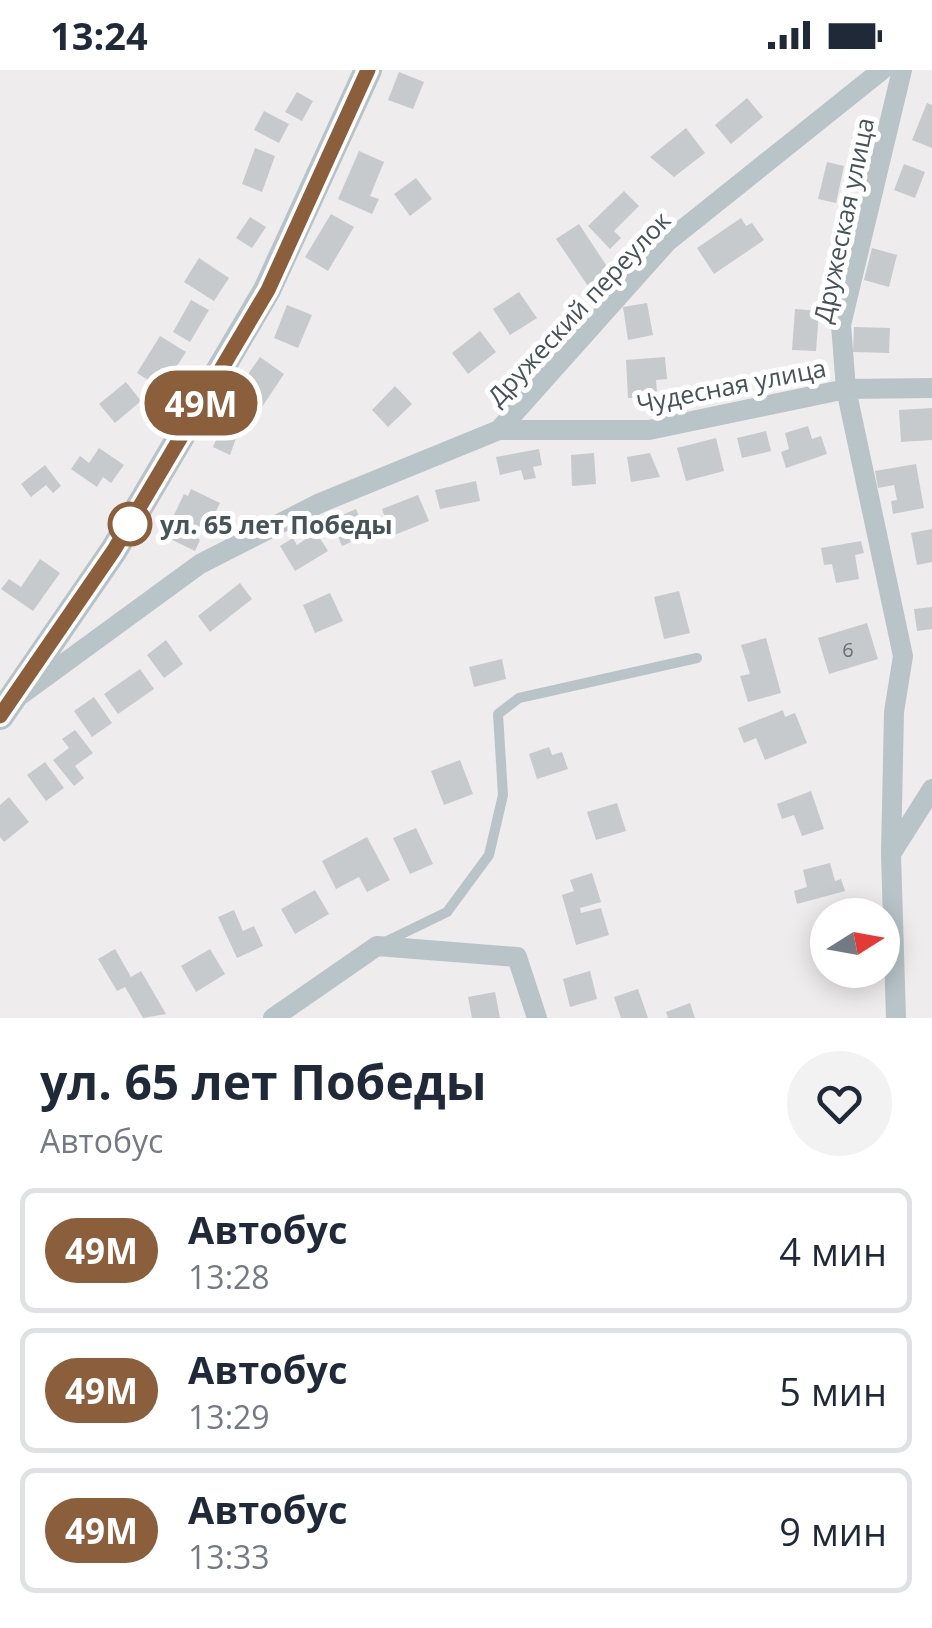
<!DOCTYPE html>
<html lang="ru">
<head>
<meta charset="utf-8">
<style>
	:root { --surface:#fff; --page:#f2f2f3; --text:#1f2937; --muted:#747a83; --line:#e0e1e3 }
	body { margin:0; font-family:"Open Sans",sans-serif; background:var(--page); color:var(--text); height:100vh; display:flex; flex-direction:column; font-size:38px; white-space:nowrap }
	* { box-sizing:border-box; margin:0 }
	p { font-size:32px; color:var(--muted) }
	.icon { flex:none; width:55px; height:55px; fill:none; stroke:currentColor; stroke-width:2; stroke-linecap:round; stroke-linejoin:round }
	.map { position:relative; height:948px; overflow:hidden }
	.details { display:flex; flex-direction:column; background:var(--surface); flex:1 }
	.details>* { flex:none }
	.badge { padding:0 20px; border-radius:32px; font-size:35px; line-height:65px }
	.needle { width:65px; rotate:79deg }
	.fabs { position:absolute; left:810px; top:828px; display:grid; gap:20px }
	.fabs a { display:grid; place-items:center; width:90px; height:90px; border-radius:50%; background:var(--surface); box-shadow:0 5px 25px #0003; font-size:50px }
	.map>.badge { position:absolute; translate:-50% -50%; box-shadow:0 0 0 5px #fff }
	.round { display:grid; place-items:center; flex:none; width:105px; height:105px; border-radius:52px; background:var(--page) }
	.headline { display:flex; align-items:center; justify-content:space-between; height:170px; padding:0 40px }
	h1 { font-size:48px; font-weight:700; line-height:75px }
	ul { padding:0; list-style:none }
	li { display:flex; align-items:center; gap:30px; height:125px; margin:0 20px 15px; padding:0 20px; border:5px solid var(--line); border-radius:15px }
	li div { flex:1 }
	li b { display:block; font-size:38px }
	li em { font-style:normal }
	li .badge { min-width:110px; font-weight:700; text-align:center }
	.status { display:flex; justify-content:space-between; align-items:center; height:70px; padding:0 50px; background:var(--surface); direction:ltr }
	.status svg { height:28px; fill:currentColor }
	.map>svg:first-child { display:block }
	.building { fill:#c6cacd }
	.lines { fill:none; stroke-linecap:round; stroke-linejoin:round }
	.lane { stroke:#b8c4c7; stroke-width:10 }
	.street { stroke:#b8c4c7; stroke-width:20 }
	.secondary { stroke:#b6c4c9; stroke-width:28 }
	.line-casing { stroke:#fff; stroke-width:22 }
	.line { stroke:#8b5e3c; stroke-width:15 }
	.stop-dot { fill:#fff; stroke:#8b5e3c; stroke-width:5 }
	.labels { text-anchor:middle; dominant-baseline:central; stroke-width:10; stroke-linejoin:round; paint-order:stroke }
	.number-label { font-size:20px; fill:#667174 }
	.street-label { font-size:25px; fill:#465357; stroke:#fff }
	.stop-label { font-size:25px; font-weight:bold; fill:#465357; stroke:#fff; text-anchor:start }
</style>
</head>
<body>
<div class="status"><b>13:24</b><svg viewBox="0 0 49 12"><path d="M0 12V9h3v3zM5 12V6h3v6zM10 12V3h3v9zM15 12V0h3v12zM26 1h20v11H26zM47 4h2v5h-2z"/></svg></div>
<div class="map">
<svg width="932" height="948" viewBox="0 0 932 948">
	<rect width="100%" height="100%" fill="#eeecec"/>
	<path class="building" d="M399,2l25,10 -11,27 -25,-9z
		M297,22l16,9 -11,20 -17,-9z
		M747,28l16,19 -32,27 -16,-19z
		M927,33l5,2v43l-20,-8z
		M264,41l25,13 -10,19 -25,-13z
		M686,58l19,25 -31,24 -24,-20z
		M255,78l20,8 -13,36 -20,-8z
		M359,81l25,11 -14,34 9,3 -7,15 -34,-15z
		M827,92l17,4 -8,37 -18,-4z
		M904,94l21,8 -10,26 -21,-8z
		M416,108l16,21 -22,17 -16,-22z
		M624,121l15,15 -25,25 7,7 -11,11 -22,-23z
		M331,144l23,13 -26,44 -23,-14z
		M250,147l16,10 -14,21 -16,-10z
		M741,148l5,8 6,-3 12,17 -50,34 -17,-26z
		M579,154l31,47 -22,15 -32,-47z
		M872,178l25,7 -8,32 -25,-7z
		M199,188l30,20 -15,23 -30,-19z
		M519,222l18,26 -27,17 -17,-26z
		M191,230l18,10 -19,32 -17,-10z
		M647,233l6,32 -25,5 -5,-33z
		M287,235l25,10 -14,33 -24,-10z
		M795,239l24,2 -3,40 -24,-1z
		M854,257l36,1 -1,25 -36,-1z
		M480,261l16,21 -28,22 -16,-21z
		M160,266l26,16 -24,37 -25,-16z
		M260,287l24,17 -24,36 -6,-4 -4,6 -19,-13z
		M665,287l2,22 -11,1 2,23 -24,1v-6h-6l-2,-38z
		M126,312l15,19 -26,22 -16,-19z
		M395,316l17,18 -24,23 -16,-17z
		M932,338v32l-31,2 -2,-32z
		M228,344l14,7 -12,34 -17,-8z
		M808,356l4,13 9,-3 6,18 -41,14 -5,-16 8,-3 -4,-16z
		M766,361l5,20 -29,7 -5,-20z
		M716,368l8,33 -38,10 -9,-33z
		M99,378l25,17 -13,18 -8,-6 -6,10 -26,-18 9,-13 9,7z
		M539,379l3,16 -9,2 3,11 -12,2 -3,-10 -21,5 -4,-18z
		M594,383l2,31 -24,2 -1,-31z
		M650,383l10,24 -29,5 -4,-25z
		M916,394l8,44 -31,6 -2,-13 6,-1 -3,-15 -16,3 -3,-17z
		M45,395l16,21 -8,7 -7,-8 -15,12 -10,-13z
		M476,411l4,20 -40,8 -5,-19z
		M191,419l29,14 -7,14 -8,-3 -10,22 5,4 -5,11 -31,-15 20,-42 4,2z
		M418,425l11,26 -37,15 -10,-27z
		M356,439l11,26 -25,11 -11,-26z
		M932,459v33l-15,3 -6,-32z
		M316,462l12,19 -33,20 -15,-25 13,-8 4,7z
		M861,471l3,12 -9,2 4,24 -23,4 -4,-19 -8,1 -3,-17z
		M40,489l20,14 -27,38 -32,-22 8,-10 12,8z
		M240,513l12,16 -42,33 -12,-16z
		M679,521l11,42 -26,6 -10,-42z
		M330,523l13,28 -28,12 -12,-28z
		M932,537v22l-15,2 -3,-22z
		M867,553l11,36 -49,15 -11,-36z
		M766,568l15,55 -33,9 -8,-26 10,-2 -9,-29z
		M166,570l17,24 -19,14 -17,-23z
		M502,589l4,20 -32,8 -5,-20z
		M140,599l14,20 -36,25 -14,-20z
		M94,627l18,26 -20,14 -18,-26z
		M783,640l2,7 10,-4 12,30 -42,17 -9,-22 -12,5 -6,-15z
		M75,660l18,23 -18,13 9,12 -10,8 -21,-26 16,-12 -7,-9z
		M549,677l3,8 10,-3 6,17 -31,10 -8,-25z
		M460,690l13,34 -29,11 -13,-34z
		M45,692l19,26 -18,13 -19,-26z
		M811,721l13,38 -22,7 -8,-21 -12,4 -5,-15z
		M9,727l20,25 -25,20 -4,-5v-32z
		M617,733l9,28 -30,9 -9,-28z
		M416,758l17,36 -23,10 -17,-36z
		M367,767l23,43 -23,12 -8,-15 -23,12 -14,-28z
		M830,793l5,18 6,-2 4,12 -48,13 -3,-13 13,-4 -4,-17z
		M592,803l9,29 -21,6 1,5 20,-5 8,27 -33,10 -14,-50 12,-4 -4,-11z
		M315,820l14,24 -34,20 -14,-25z
		M234,840l9,21 11,-5 9,20 -26,12 -19,-41z
		M115,879l16,28 10,-6 25,43 -23,4 -18,-31 -8,4 -19,-32z
		M210,879l15,25 -29,18 -15,-26z
		M590,901l7,28 -27,8 -7,-28z
		M638,919l10,29h-27l-7,-21z
		M495,922l5,26h-28l-4,-21z
		M690,933l5,15h-27l-2,-6z"/>
	<g class="lines">
		<path class="lane" d="M383,873l64,-31 42,-57 14,-60 -5,-81 21,-16 178,-40"/>
		<path class="street" d="M499,360l168,-188 215,-172
			M22,624l178,-130 120,-61 179,-73h150l197,-41 86,-1
			M891,784l3,-142 9,-56 -57,-267 -5,-64 61,-255
			M273,948l104,-72 140,11 20,61
			M896,948l-5,-164 41,-65"/>
		<path class="secondary" d="M0,646l114,-166 153,-260 101,-220"/>
	</g>
	<g class="lines">
		<g class="line-casing">
			<path id="line" d="M0,646l114,-166 154,-260 100,-220"/>
		</g>
		<use href="#line" class="line"/>
	</g>
	<circle class="stop-dot" cx="130" cy="454" r="20"/>
	<g class="labels">
		<g class="number-label">
			<text x="848" y="579">6</text>
		</g>
		<g class="street-label">
			<text transform="translate(843 150) rotate(-78)">Дружеская улица</text>
			<text transform="translate(578 238) rotate(-47)">Дружеский переулок</text>
			<text transform="translate(731 315) rotate(-11)">Чудесная улица</text>
		</g>
		<g class="stop-label">
			<text x="160" y="454">ул. 65 лет Победы</text>
		</g>
	</g>
</svg>
<div class="fabs">
<a><svg class="needle" viewBox="-14 -14 28 28"><path d="M0-13l5 13h-10z" fill="#e53935"/><path d="M0 13l5-13h-10z" fill="#747a83"/></svg></a>
</div>
<b class="badge" style="left:201px;top:333px;background:#8b5e3c;color:#fff">49М</b>
</div>
<section class="details">
<div class="headline"><div><h1>ул. 65 лет Победы</h1><p>Автобус</p></div><a class="round"><svg class="icon" aria-label="heart" viewBox="0 0 24 24"><path d="M12 20l-8-8c-3-5 5-10 8-4 3-6 11-1 8 4z"/></svg></a></div>
<ul>
<li><span class="badge" style="background:#8b5e3c;color:#fff">49М</span><div><b>Автобус</b><p>13:28</p></div><em>4 мин</em></li>
<li><span class="badge" style="background:#8b5e3c;color:#fff">49М</span><div><b>Автобус</b><p>13:29</p></div><em>5 мин</em></li>
<li><span class="badge" style="background:#8b5e3c;color:#fff">49М</span><div><b>Автобус</b><p>13:33</p></div><em>9 мин</em></li>
</ul>
</section>
</body>
</html>
